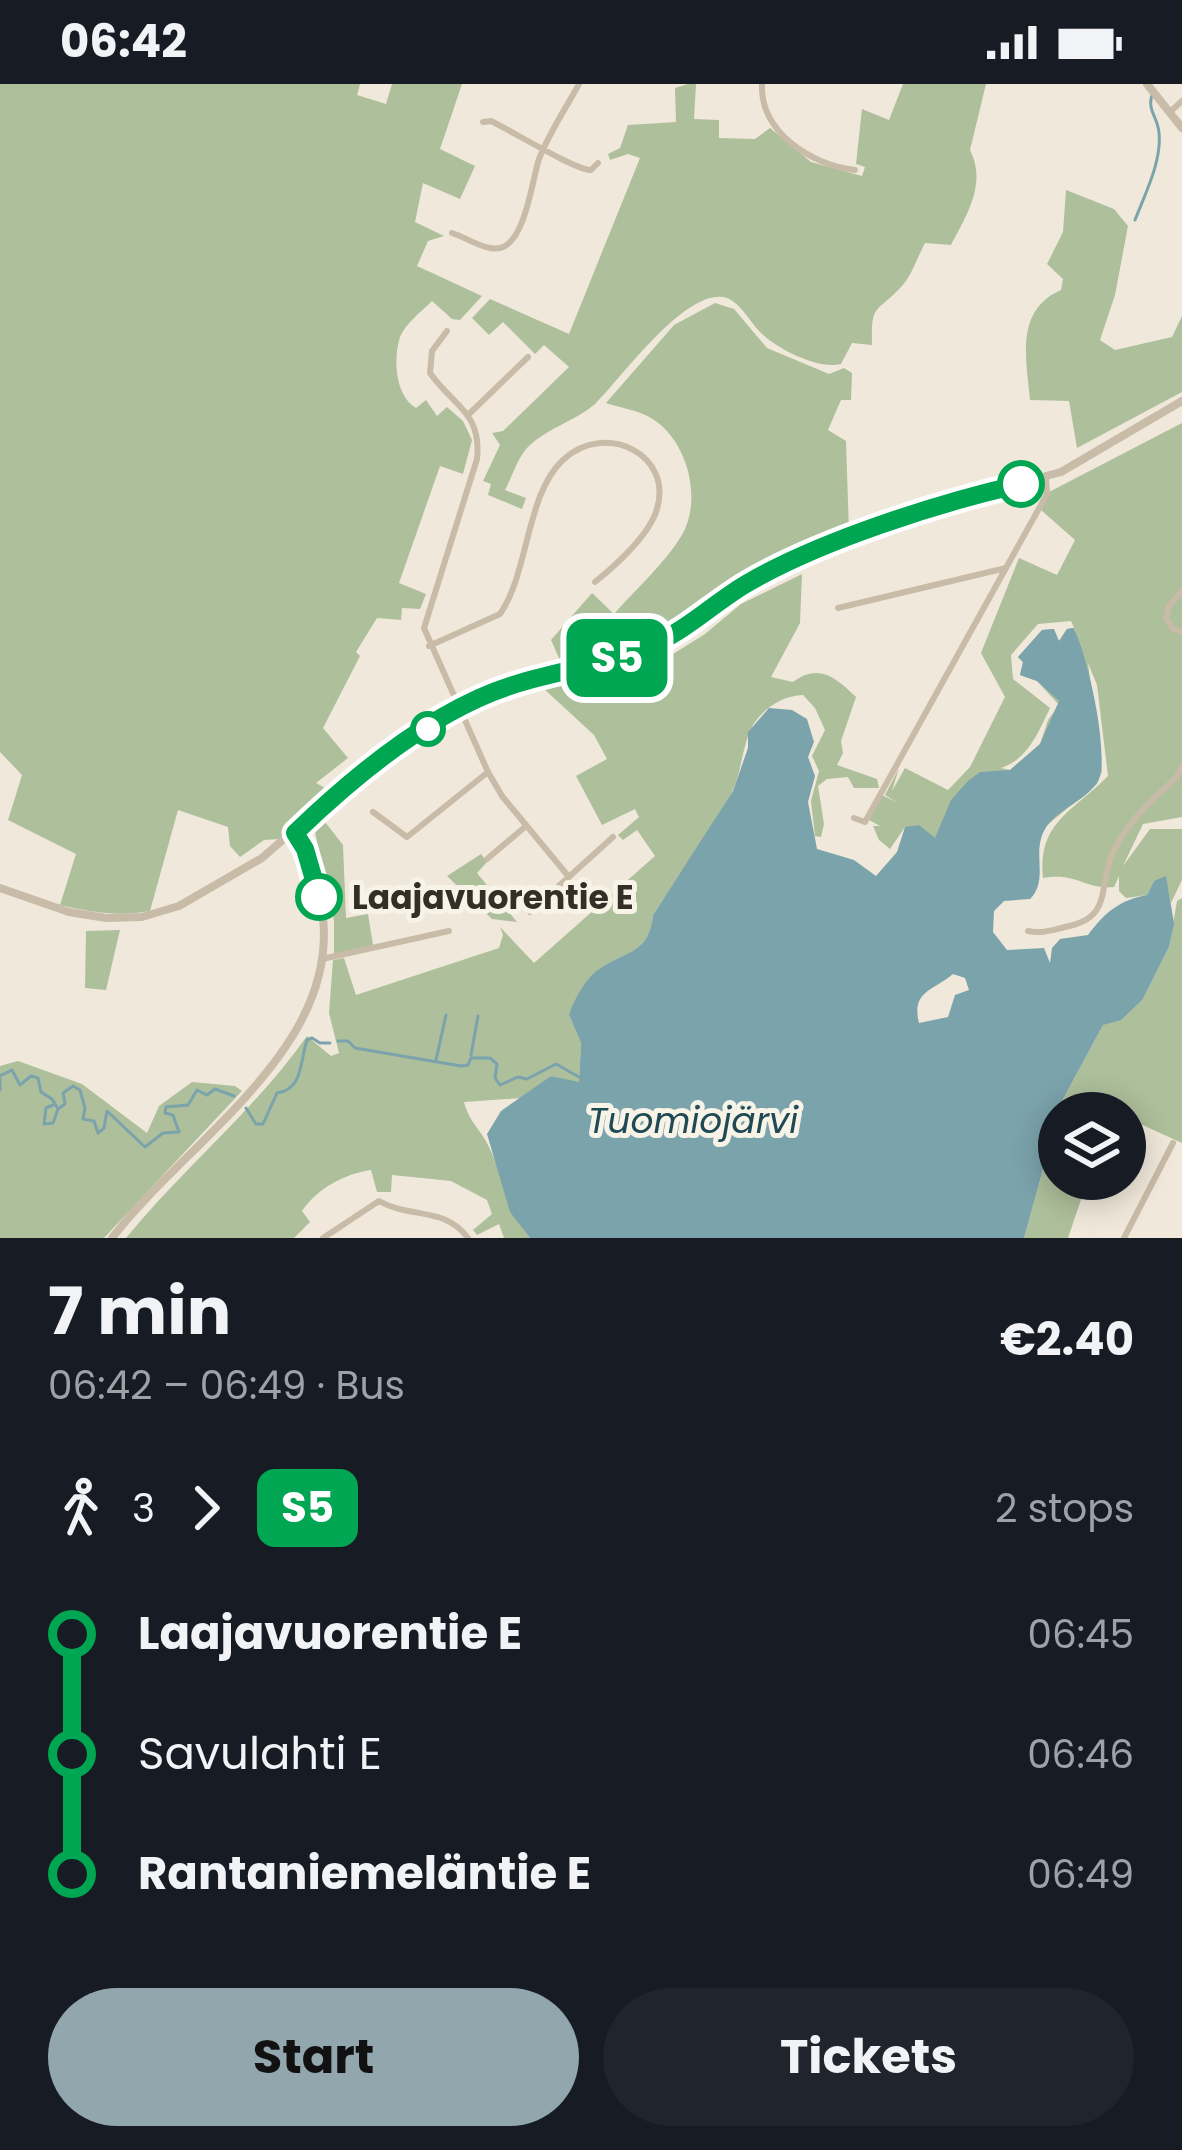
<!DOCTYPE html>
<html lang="en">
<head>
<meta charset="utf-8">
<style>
	:root { --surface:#171b24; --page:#20242c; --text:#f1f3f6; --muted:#9ea1a6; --accent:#92a6ad }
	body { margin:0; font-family:Poppins,sans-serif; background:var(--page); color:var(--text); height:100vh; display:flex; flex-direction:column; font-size:45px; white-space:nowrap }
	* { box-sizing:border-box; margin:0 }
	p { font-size:39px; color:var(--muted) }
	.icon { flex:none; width:66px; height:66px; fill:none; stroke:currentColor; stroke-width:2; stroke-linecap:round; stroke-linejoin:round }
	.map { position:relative; height:1154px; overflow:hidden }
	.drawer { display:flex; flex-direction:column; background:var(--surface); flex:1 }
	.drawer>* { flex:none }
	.badge { padding:0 24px; border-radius:18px; font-size:42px; line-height:78px }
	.buttons { position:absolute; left:1038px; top:1008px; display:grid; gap:24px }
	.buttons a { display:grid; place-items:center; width:108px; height:108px; border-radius:50%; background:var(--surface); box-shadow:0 6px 30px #0003; font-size:60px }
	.map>.badge { position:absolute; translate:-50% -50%; box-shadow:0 0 0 6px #fff }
	.legs { display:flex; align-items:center; gap:18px; height:132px; padding:0 48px; font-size:39px }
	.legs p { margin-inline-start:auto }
	.summary { display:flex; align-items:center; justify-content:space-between; height:204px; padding:0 48px }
	h1 { font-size:66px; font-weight:700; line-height:90px }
	.action { display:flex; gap:24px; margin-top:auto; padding:24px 48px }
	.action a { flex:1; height:138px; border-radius:72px; background:var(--accent); color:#111; font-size:48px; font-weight:700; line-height:138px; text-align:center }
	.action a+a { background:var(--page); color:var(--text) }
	ul { padding:0 48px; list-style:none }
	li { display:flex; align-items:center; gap:42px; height:120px; font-size:45px }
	li i { display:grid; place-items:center; width:18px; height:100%; margin:0 15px; background:currentColor }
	li i::after { content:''; width:30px; height:30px; margin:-15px; border:9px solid; border-radius:50%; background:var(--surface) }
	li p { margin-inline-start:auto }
	li:first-child i { background:linear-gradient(#0000 50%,currentColor 0) }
	li:last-child i { background:linear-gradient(currentColor 50%,#0000 0) }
	.status { display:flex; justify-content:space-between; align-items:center; height:84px; padding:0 60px; background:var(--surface); direction:ltr }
	.status svg { height:33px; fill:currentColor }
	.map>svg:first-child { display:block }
	.green { fill:#aebf9b; fill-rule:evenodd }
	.water { fill:#7ba3ac; fill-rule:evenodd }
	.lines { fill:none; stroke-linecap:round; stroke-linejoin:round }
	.stream { stroke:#7ba3ac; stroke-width:3 }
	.minor { stroke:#c8bba7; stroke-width:6 }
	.tertiary { stroke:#c8bba7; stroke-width:8 }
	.line-1-casing { stroke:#fff; stroke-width:27 }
	.line-1 { stroke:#00a651; stroke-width:18 }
	.stop-1-dot { fill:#fff; stroke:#00a651; stroke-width:6 }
	.labels { text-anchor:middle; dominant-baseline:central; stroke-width:10; stroke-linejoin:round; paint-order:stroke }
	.stop-label { font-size:33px; font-weight:bold; fill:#352e27; stroke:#f8f3e7; text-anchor:start }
	.water-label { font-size:36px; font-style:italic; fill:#1f4954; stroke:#f8f3e7 }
</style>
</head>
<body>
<div class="status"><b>06:42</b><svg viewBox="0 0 49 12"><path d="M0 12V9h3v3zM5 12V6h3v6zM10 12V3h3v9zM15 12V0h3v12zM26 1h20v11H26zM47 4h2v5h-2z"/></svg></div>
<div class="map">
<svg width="1182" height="1154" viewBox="0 0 1182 1154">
	<rect width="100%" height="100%" fill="#f0e9db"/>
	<path class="green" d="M0,0h360l-3,11 29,9 6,-20h70l-22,65 35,17 -15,33 -37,-16 -8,39 29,14 -16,5 -11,25 65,30 -22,24 -8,-1 -20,-18c-10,10 -27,23 -32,36 -7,22 -5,58 16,71l10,-8 11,16 10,-9 16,14 9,19 -9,34 -23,-8 -41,117 27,11 -6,15 -18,-1 -1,12 -24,-2 -21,34 4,4 -37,72 25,30 -32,25 15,8 -52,48 -15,1 -24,17 -10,-11 -2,-19 -50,-17 -28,101c-32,6 -59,1 -90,-6l16,-51 -68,-34 14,-45 -22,-23z
		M688,0h8l-2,35 25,1v18l36,1 15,-11 41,34 51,14 3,-9 -9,-3 6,-55 27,11 14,-36h83l-16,66c17,33 -3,65 -19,95l-26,-2c-7,13 -14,34 -24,44 -25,27 -30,15 -29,58l-20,-2 -11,21c-23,6 -66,-16 -82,-33 -9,-10 -19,-28 -32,-33 -40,-13 -107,82 -132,106 -21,18 -49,24 -69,45 -9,11 -14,28 -21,41l21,8 -4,11 -34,-14 3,-11 -8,-3 17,-36 -8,-12 11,-2 66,-64 -25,-22 -9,9 -32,-32 -14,13 -17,-17 18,-19 79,35 71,-176 -12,-4 -18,6 -2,-6 12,-6 8,-23 48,-3 -1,-34z
		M1066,106l48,19 14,17 -13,69 -15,45 15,10 57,-13 10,-21v76l-105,56 -8,-47 -39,-1c-4,-42 -15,-90 31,-110l2,-11 -16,-15 16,-32z
		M715,219l19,6 33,39 62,26 15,-6 8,5 -1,27h-10l-13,30 18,11 3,91 -107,47 -58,43 -63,30 -59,13 -11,-25 41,-47 22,21c22,-25 51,-51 68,-79 21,-37 5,-96 -31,-117 -13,-8 -31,-10 -45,-15l68,-78z
		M1182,339v394l-39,7 -20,42 27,-37h32v51l-11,23 -5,-21 -12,-1 -7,14 -21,3 -7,-7v-15l-5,11c-30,3 -36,-15 -71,-9 -6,-56 31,-67 65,-102l-11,-91 -9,-22 14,108 -5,13 -51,42 -111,13 -30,-12 -15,22 -11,-9 -6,-14h7l-11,-6 13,-25 14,7 -11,-7 14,-27 -7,23 13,-23 43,22 22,-23 35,-70 -24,-44 38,-95 38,17 18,-35 -34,-30 8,-18zM1071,537l3,7 -7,1 -8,12 -4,-1 -1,-11 -12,1 -24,27 5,5 -3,13 17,6 22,24 -11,15 -8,24 -30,26 -9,-2c27,-9 37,-35 49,-60l-37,-29 -2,-24 27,-31z
		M802,490l-2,49 -29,54 22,5c26,-19 42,-5 63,15l-15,44 2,12 -6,12 40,14 2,9h-25l-6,-11 -21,2 -9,7 6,38 -3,13 -6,-1 -4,-35 8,-30 -7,-15 13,-26 -10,-22 -12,-13c-20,1 -36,11 -48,27 -12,15 -13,52 -24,72 -24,41 -52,80 -78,121 -4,41 -24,34 -51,52 -13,9 -24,34 -33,48l12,28 -2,40 -28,-7 -29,22 -58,4c5,19 15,26 23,41 19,37 14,58 43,95h-26l-5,-14 -22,11 -4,-5 19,-16 -5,-14 -36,-19 -59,-6 -1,17h-14l-6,-22c-27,4 -53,18 -69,41l8,11 -16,16h-168c58,-71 128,-127 181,-202l24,20 8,-3 -10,-40 4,-53 11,-2 12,37 143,-47 4,-13 -3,-8 34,36 121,-107 -18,-26 -14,10 -5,-5 21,-18 -4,-8 -33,16 -26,-49 31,-17 -13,-24 -52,-48 120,-26 43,-27 36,-30z
		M322,734l21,27 3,73 22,-4 5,31 -39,10v-34l-19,-89z
		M481,770l6,8 -10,11 40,49 -25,-3 -45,-43z
		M1182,814v245l-57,-26v-4h-66v66h29l-20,59h-44l38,-137 41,-76 40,-26 26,-52 8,-46z
		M120,846l-14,60 -21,-2 1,-57z
		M18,977l64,23 65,49 12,-27 33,-24 43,4 7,5 -138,147h-104v-172z"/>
	<path class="water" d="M1073,544c14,22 38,131 25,153 -12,21 -43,28 -54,50 -12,23 5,49 -14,68l-26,2 -10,10 -1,21 14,18 37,-2 6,15 2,-15 8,-9 28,-4c17,-23 32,-35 59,-40l7,-14 12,-5 8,47 -5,24 -26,52 -22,21 -18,5 -41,76 -38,137h-494l-20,-26 -23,-78 14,-23 50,-35 28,6 2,-39 -12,-28c6,-17 17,-38 33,-48 26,-17 47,-13 51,-52l80,-124 15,-43v-16l21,-24 23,2 15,9 7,23 -6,15 7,19 -7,26 9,47 37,11 22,16 21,-24 8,-25 14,-2 16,13 16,-38 17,-19 12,-9 30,-2 30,-26 19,-43 -22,-20 -17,-6 3,-13 -5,-5 24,-27 12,-1 5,12 8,-12zM953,890l12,4 4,12 -14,5 -7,22 -29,6c-8,-32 14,-32 34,-49z"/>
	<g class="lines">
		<path class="stream" d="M1135,136c10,-26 27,-59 24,-87 -1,-16 -12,-22 -7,-38
			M338,957h10l7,7 106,18 7,-1 3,-7h19l7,6 -2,14 5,7 18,-8 9,2 29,-15 23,13
			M471,971l7,-39
			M436,976l10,-45
			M0,992l12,-6 8,15 11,-9 7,2 3,14 11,7 6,10 7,-5 -2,-11 10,-7 7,4 5,18 -2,11 11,2 4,12 6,-5 3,-17 38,36 18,-14 16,-1 -6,-17 -8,-2 1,-6 22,-2 9,-15 10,5 8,-6 19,7
			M0,995v11
			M53,1021l-7,3 -2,16 9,-1 5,-14
			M246,1024l10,16h7l14,-31c26,-3 23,-32 30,-53l5,-2 8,5h10"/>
		<path class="minor" d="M762,0c-2,48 49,81 93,86
			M1171,27l11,-10
			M483,38l8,-1c21,10 84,49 100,49l7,-7
			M452,149c16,5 39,22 53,13 21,-12 27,-65 34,-87 10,-26 27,-51 40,-75
			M447,247l-15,20 -2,22c23,33 52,39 47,86l-53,169 64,144 14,24 67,81
			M468,331l60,-58
			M1182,507l-13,15 -3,12 7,11 9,3
			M838,524l168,-40
			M429,562l71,-32c29,-42 26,-120 63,-154 42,-40 113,-5 93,52 -9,25 -41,54 -61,70
			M373,728l34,25 81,-65
			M854,734l11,4 182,-328 -1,-16
			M487,775l39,-33
			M530,828l83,-75
			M1028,847c13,3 24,-1 37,-4 51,-9 31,-44 50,-79 15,-29 38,-49 62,-71l5,-11
			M322,875l127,-28
			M323,1154l56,-37c31,18 65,5 89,37
			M1124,1154l49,-95"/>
		<path class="tertiary" d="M1147,0l35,44
			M0,804l69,24 37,6 36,-1 37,-11 83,-48 103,-90 109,-67 36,-15 141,-40 121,-76 178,-68 111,-30 121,-71
			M112,1154c78,-102 246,-200 206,-347 -5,-18 -9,-46 -23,-58"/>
	</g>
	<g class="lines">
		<g class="line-1-casing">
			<path id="line-1" d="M319,813l-14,-48 -10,-16c59,-57 138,-123 218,-148 46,-15 96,-20 141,-41 34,-15 60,-41 92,-60 73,-43 192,-81 275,-100"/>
		</g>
		<use href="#line-1" class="line-1"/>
	</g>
	<g class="stop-1-dot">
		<circle cx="1021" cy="400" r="21"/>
		<circle cx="428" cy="645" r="15"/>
		<circle cx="319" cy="813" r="21"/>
	</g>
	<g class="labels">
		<g class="stop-label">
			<text x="352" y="813">Laajavuorentie E</text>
		</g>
		<g class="water-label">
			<text x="693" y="1036">Tuomiojärvi</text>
		</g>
	</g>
</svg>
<div class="buttons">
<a><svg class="icon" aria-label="layers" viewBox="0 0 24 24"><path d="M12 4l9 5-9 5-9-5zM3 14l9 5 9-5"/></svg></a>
</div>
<b class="badge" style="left:617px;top:574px;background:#00a651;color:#fff">S5</b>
</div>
<section class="drawer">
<div class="summary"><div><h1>7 min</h1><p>06:42 – 06:49 · Bus</p></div><b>€2.40</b></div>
<div class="legs"><svg class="icon" aria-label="walk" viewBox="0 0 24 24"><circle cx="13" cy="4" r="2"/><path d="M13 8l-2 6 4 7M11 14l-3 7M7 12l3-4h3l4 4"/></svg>3<svg class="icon" aria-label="forward" viewBox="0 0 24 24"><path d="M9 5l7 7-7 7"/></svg><b class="badge" style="background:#00a651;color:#fff">S5</b><p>2 stops</p></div>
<ul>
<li><i style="color:#00a651"></i><b>Laajavuorentie E</b><p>06:45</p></li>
<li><i style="color:#00a651"></i><span>Savulahti E</span><p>06:46</p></li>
<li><i style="color:#00a651"></i><b>Rantaniemeläntie E</b><p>06:49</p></li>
</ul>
<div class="action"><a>Start</a><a>Tickets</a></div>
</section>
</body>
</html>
